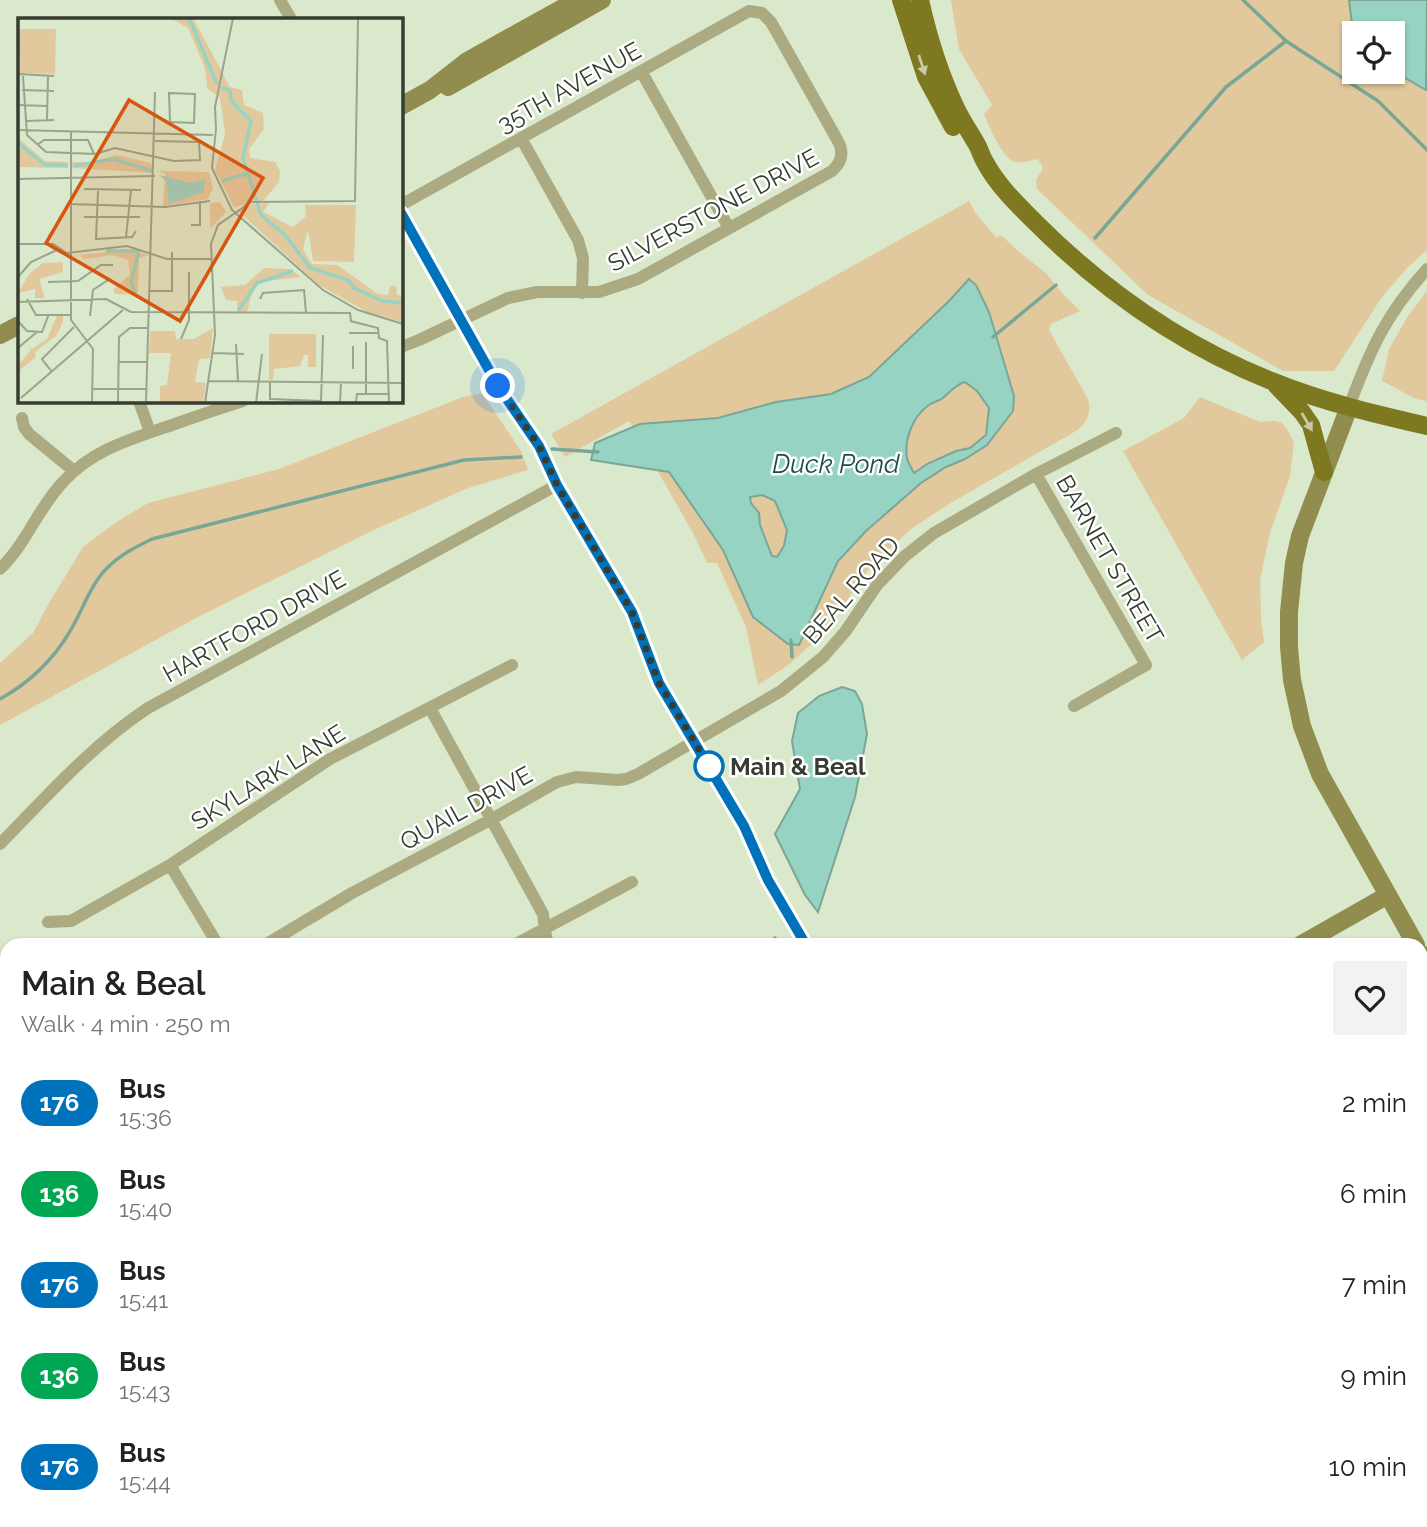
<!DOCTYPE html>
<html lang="en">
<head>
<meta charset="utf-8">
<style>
	:root { --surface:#fff; --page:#f2f2f2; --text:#222; --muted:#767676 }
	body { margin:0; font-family:Raleway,sans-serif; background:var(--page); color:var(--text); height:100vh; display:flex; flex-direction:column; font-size:26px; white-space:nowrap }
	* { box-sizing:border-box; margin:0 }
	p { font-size:23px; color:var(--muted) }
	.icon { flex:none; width:38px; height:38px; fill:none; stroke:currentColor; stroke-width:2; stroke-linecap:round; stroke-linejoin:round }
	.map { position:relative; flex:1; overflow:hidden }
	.sheet { position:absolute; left:0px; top:938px; width:1428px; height:590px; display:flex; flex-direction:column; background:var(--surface); border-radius:21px 21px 0 0; box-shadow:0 2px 5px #0004 }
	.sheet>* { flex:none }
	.badge { padding:0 14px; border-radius:23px; font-size:24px; line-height:46px }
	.tools { position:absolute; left:1342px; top:21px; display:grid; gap:14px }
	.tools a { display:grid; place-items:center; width:63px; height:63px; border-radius:0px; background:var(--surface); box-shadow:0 2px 5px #0004; font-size:35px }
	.you { position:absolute; width:35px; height:35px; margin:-18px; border:5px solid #fff; border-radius:50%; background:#1a73e8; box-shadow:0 0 0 10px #1a73e833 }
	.map>.badge { position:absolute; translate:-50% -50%; box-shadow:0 0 0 4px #fff }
	.round { display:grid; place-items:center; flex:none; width:74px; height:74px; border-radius:0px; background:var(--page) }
	.head { display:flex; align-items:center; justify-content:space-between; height:119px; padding:0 21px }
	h1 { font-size:33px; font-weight:600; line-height:52px }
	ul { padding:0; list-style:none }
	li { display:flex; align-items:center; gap:21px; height:91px; padding:0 21px }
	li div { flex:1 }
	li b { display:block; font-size:26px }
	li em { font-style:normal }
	li .badge { min-width:77px; font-weight:700; text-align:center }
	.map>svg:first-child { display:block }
	.green { fill:#e2c99d; fill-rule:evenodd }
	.water { fill:#97d3c3; stroke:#7aa697; stroke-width:2; fill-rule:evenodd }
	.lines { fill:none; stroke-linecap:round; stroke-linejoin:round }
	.stream { stroke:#7aa697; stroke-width:3.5 }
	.street { stroke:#acaa81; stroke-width:12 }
	.secondary { stroke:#918d4e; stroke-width:18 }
	.primary { stroke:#7e7821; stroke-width:18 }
	.oneway { fill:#cbc9a6 }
	.line-casing { stroke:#fff; stroke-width:16 }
	.line { stroke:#0072bc; stroke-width:10 }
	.walk { stroke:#363c31; stroke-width:7; stroke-dasharray:0 12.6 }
	.stop-dot { fill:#fff; stroke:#0072bc; stroke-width:3.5 }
	.labels { text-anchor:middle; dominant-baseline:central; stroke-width:5; stroke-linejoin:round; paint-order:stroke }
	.street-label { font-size:24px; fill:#363c31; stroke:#fff }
	.stop-label { font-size:24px; font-weight:bold; fill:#363c31; stroke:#fff; text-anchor:start }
	.water-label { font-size:26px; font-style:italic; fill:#1b4d42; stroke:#fff }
	.inset-river { fill:none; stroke:#97d3c3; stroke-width:3.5 }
	.inset-road { fill:none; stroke:#98a48d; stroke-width:2 }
	.view { fill:#d65610; fill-opacity:0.15; stroke:#d65610; stroke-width:3.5 }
	.inset-edge { fill:none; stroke:#363c31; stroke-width:3.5 }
</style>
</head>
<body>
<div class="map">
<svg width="1427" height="1527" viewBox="0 0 1427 1527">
	<rect width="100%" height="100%" fill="#dae9cb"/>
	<path class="green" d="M951,0h476v250l-20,18 -25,29 -48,74h-51l-135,-76 -111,-106 -1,-9 7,-12 -5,-9c-7,1 -17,5 -23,3 -13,-4 -26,-36 -31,-48l8,-9 -33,-56zM1354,33h39v39h-39z
		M969,201l7,13 21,24 4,-3 18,17 27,21 18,22 16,16 -29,13 -2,6 39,69c4,13 -1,24 -12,32l-127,73 -38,25 -39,36 -34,48 -24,29 -27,24 -29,19 -12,-58 -29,-64h-10l-14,-30 -64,-112 -64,36 -14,-23z
		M1427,291v110l-11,-2 -34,-18 7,-32 19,-33z
		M482,393l39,58 7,19 -60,18 -92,41 -180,89 -196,107v-62l33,-30 16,-30 34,-56 32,-24 33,-20 131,-34 184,-72z
		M1200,397l60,25 15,-1 7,2 5,6 7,14 -4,33 -20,57 -10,47 1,39 3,23 -22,18 -119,-209 61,-33z
		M7,1268v109l-7,-12v-93z
		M790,1521h154l-4,6h-154z"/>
	<path class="water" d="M1349,0h78l-1,90 -33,-19v-38h-39v6z
		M969,279l7,6 13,27 25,84 -1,15 -26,34 -22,14 -19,8 -25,16 -55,48 -28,30 -39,84 -11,-1 -35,-27 -30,-67 -54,-78 -78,-12 4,-17 45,-19 78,-6 58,-16 55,-8 38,-17 80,-76zM965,382l12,9 12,17 -3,27 -16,13 -14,3 -29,13 -13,9c-2,-4 -6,-10 -7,-15 -3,-19 6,-42 22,-53 4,-3 10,-4 14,-7 8,-7 12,-13 22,-16zM762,495l13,6 12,29 -3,16 -7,11 -5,-1 -12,-31 -1,-12 -8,-10 -1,-6z
		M842,687l13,4 7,13 5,30 -12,63 -37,115 -13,-17 -30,-61 25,-45 -8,-48 6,-28 21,-17z"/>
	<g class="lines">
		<path class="stream" d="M1243,0l43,41 92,60 49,49
			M1095,238l131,-151 60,-46
			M993,337l63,-52
			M552,449l46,3
			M791,640l1,17
			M0,699c29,-16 52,-38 69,-66 13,-21 21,-48 38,-65 14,-14 29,-21 45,-29l312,-79 57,-3
			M774,945l1,-7"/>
		<path class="street" d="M280,0l11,19
			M641,71l88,157
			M521,138l57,102 5,18 -1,35
			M401,205l348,-194 13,2 9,9 68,121c5,11 2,20 -7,28l-194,108 -39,13h-62l-29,6 -89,42 -18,7
			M401,213l97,173 41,60 18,39 75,127 27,71 85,143 24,54 38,65
			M139,401l11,31
			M1349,407c21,-57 37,-93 78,-138
			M22,418l2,9 5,7 45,37
			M1036,474l110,191 -72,41
			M0,569c27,-26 38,-61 63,-87 28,-31 65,-42 103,-55 26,-9 51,-18 77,-26
			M430,708l113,206 3,23 3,8
			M0,844c47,-48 92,-99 148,-136l409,-223
			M170,865l48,80
			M48,922l23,-1 99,-56 160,-106 182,-94
			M265,945l87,-52 140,-74 65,-37 19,-5 42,3 8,-1 12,-5 143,-83 42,-34 22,-25 32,-47 28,-29 29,-23 102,-59 80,-41
			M514,945l118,-63
			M0,1088l7,12
			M1421,1355l6,10
			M1421,1446l6,-3
			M262,1521l3,6
			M1084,1521l3,6
			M118,1527l3,-6
			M494,1527l4,-6
			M1282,1527l11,-6"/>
		<path class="secondary" d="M448,87l154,-87
			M401,106l29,-16 37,-29 110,-61
			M0,335l19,-10
			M1349,407l-49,129 -6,27 -5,49v35l3,33 10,46 18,48 96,171
			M1300,945l88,-50
			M1421,954l6,10
			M164,1521h25
			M8,1527l11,-6"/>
		<path class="primary" d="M901,0l25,77 27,50
			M920,0c8,36 19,72 35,106 6,13 14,25 21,37 4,6 5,13 9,19 12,23 33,43 51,61 68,68 149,124 238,159 49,20 101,32 153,44
			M1276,385l26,27 9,13 13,47"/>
	</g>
	<defs><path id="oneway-solid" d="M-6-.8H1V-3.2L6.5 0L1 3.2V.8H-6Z" transform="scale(1.75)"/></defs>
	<g class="oneway">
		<use href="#oneway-solid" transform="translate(922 65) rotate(72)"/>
		<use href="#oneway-solid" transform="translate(1307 422) rotate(60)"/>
	</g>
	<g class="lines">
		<g class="line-casing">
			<path id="line" d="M401,213l97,173 41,60 18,39 75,127 27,71 85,143 24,54 38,65"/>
		</g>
		<use href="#line" class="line"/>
		<path class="walk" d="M498,386l41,60 18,39 75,127 27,71 50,83"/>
	</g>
	<circle class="stop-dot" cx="709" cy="766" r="14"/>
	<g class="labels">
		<g class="street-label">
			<text transform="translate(569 87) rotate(-29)">35TH AVENUE</text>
			<text transform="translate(713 210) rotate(-28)">SILVERSTONE DRIVE</text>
			<text transform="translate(1110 559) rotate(60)">BARNET STREET</text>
			<text transform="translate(851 590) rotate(-49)">BEAL ROAD</text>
			<text transform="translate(254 626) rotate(-29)">HARTFORD DRIVE</text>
			<text transform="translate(268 777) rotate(-32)">SKYLARK LANE</text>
			<text transform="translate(466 808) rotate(-29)">QUAIL DRIVE</text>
		</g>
		<g class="stop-label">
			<text x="730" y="766">Main &amp; Beal</text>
		</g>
		<g class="water-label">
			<text x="836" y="464">Duck Pond</text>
		</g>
	</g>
	<g transform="translate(18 18)">
		<rect width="385" height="385" fill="#dae9cb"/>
		<path d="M152,0h23l37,69 12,3 2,15 19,8 1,16 -15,20 1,9 25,4 5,9 -1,11 -16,19 -29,6 -19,-37 10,-36 -5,-36 -13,-10 -2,-20 -17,-40zM0,11h38l-1,45 -35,-1zM0,120l27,23 23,1v6l-50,-1zM98,137l35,8 2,10 -81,-5v-6h21zM139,153l52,1 4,16 -5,11 -45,7 2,-32zM202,184l6,10 -16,17v-26zM251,185l-6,9 30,15 13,-11 -1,-11h51l-2,57 -41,-1 -5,-31 -5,19 9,15 25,1 41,29 10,1 2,-9h6l1,9 6,1v26l-34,-9 -50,-28 -81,-74 14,-7zM105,232l27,5 -11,3 -1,34 -4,3 -19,-1 -2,-5 17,-14 -2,-15 -15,-5 -29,4 -4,-4zM45,244v10l-24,7 6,19h-10v-9l-17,4 11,-19 14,-11zM246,250l27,1 9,8 -41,5 -6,7 -6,23h-10v-11l-11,-1 -5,-13 24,-2zM39,298h6v6l-7,14 -21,16 1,5 -15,12 -3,11v-15l13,-15 -3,-5 4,4 15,-10zM195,310l-3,30 -11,1 -4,23 11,1 -3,20h-43v-17l7,-1 4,-32h-22l1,-22h25l1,8h18zM251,316h47v33h-8v-12h-4l-4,11 -26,3 -1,11h-4z" fill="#e2c99d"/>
		<path d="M141,157l31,8 15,-4 -2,13 -34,12 -3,-23z" fill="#97d3c3"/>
		<path class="inset-river" d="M171,0l28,66M203,69l9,4 1,10 20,20 -8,37 18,57 24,20 25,33 38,12 6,8 28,13 21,2M0,125l27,22h23M56,148l40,-7 38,12M204,163l24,-7M88,233h33l-8,31 4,11M220,293l19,-28 36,-12"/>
		<path class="inset-road" d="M0,56l36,2M5,58l4,59 19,17 49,2 20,-6 59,13 26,-1 -1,-18 -44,-1M4,72l32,1M151,75l26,1 -1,29 -24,-1zM0,87l29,1M29,102l1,-44M8,103l28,-1M198,111l-4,39 20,42 91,80 35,20 45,14M198,111l-1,-22 18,-89M0,112l195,5M53,113v189l22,29 -1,54M19,127l7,-5h44l6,14M0,161l137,-3M66,171l57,1M80,173l-2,48 36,-2 4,-6M52,186l95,3 45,-6M66,199h56M173,207h9v-24M108,219l5,-47M0,226h35l14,9 60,-7 40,13h44M0,259l13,-15 28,-13M30,264l30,-1 23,-16h12M131,273h23v-39M9,281l9,16h35M242,281l3,-6 41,-3 2,23M0,284l88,-3 25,13 219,1 1,8M72,298l3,-26 15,-10M0,303l9,10 15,1 7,-18M332,303l28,7 1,10 8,3 2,62M331,315h29M163,321l8,-19v-48M348,324v52M218,326l2,37M0,330l19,-16M195,335l31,1M101,344h28M335,351v-23M34,354l-10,-13 32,-32M190,363l195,2M252,364v17l51,2M74,371h54M3,380l102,-88M100,385l1,-66 11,-9h17M128,385l9,-311M187,385l10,-68 -4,-91 7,-19 33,-23 104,-1 3,-183M238,385l6,-49M303,385l2,-68M322,385l1,-21M338,385l1,-9h32"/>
		<path class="view" d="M111,82l134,78 -83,143 -134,-78z"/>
		<rect width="385" height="385" class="inset-edge"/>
	</g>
</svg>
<div class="tools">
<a><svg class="icon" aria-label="locate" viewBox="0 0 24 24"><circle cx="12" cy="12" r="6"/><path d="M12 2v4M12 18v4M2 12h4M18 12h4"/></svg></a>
</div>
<div class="you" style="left:498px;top:386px"></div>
<section class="sheet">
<div class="head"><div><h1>Main &amp; Beal</h1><p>Walk · 4 min · 250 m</p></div><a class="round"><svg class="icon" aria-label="heart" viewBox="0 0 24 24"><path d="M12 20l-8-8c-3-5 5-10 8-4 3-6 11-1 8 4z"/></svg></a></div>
<ul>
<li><span class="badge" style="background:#0072bc;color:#fff">176</span><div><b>Bus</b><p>15:36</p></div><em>2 min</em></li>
<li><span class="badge" style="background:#00a651;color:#fff">136</span><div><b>Bus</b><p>15:40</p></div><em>6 min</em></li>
<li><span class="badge" style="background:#0072bc;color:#fff">176</span><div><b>Bus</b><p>15:41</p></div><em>7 min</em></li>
<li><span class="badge" style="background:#00a651;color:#fff">136</span><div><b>Bus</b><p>15:43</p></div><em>9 min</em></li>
<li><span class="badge" style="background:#0072bc;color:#fff">176</span><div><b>Bus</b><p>15:44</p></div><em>10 min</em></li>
</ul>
</section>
</div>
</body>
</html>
